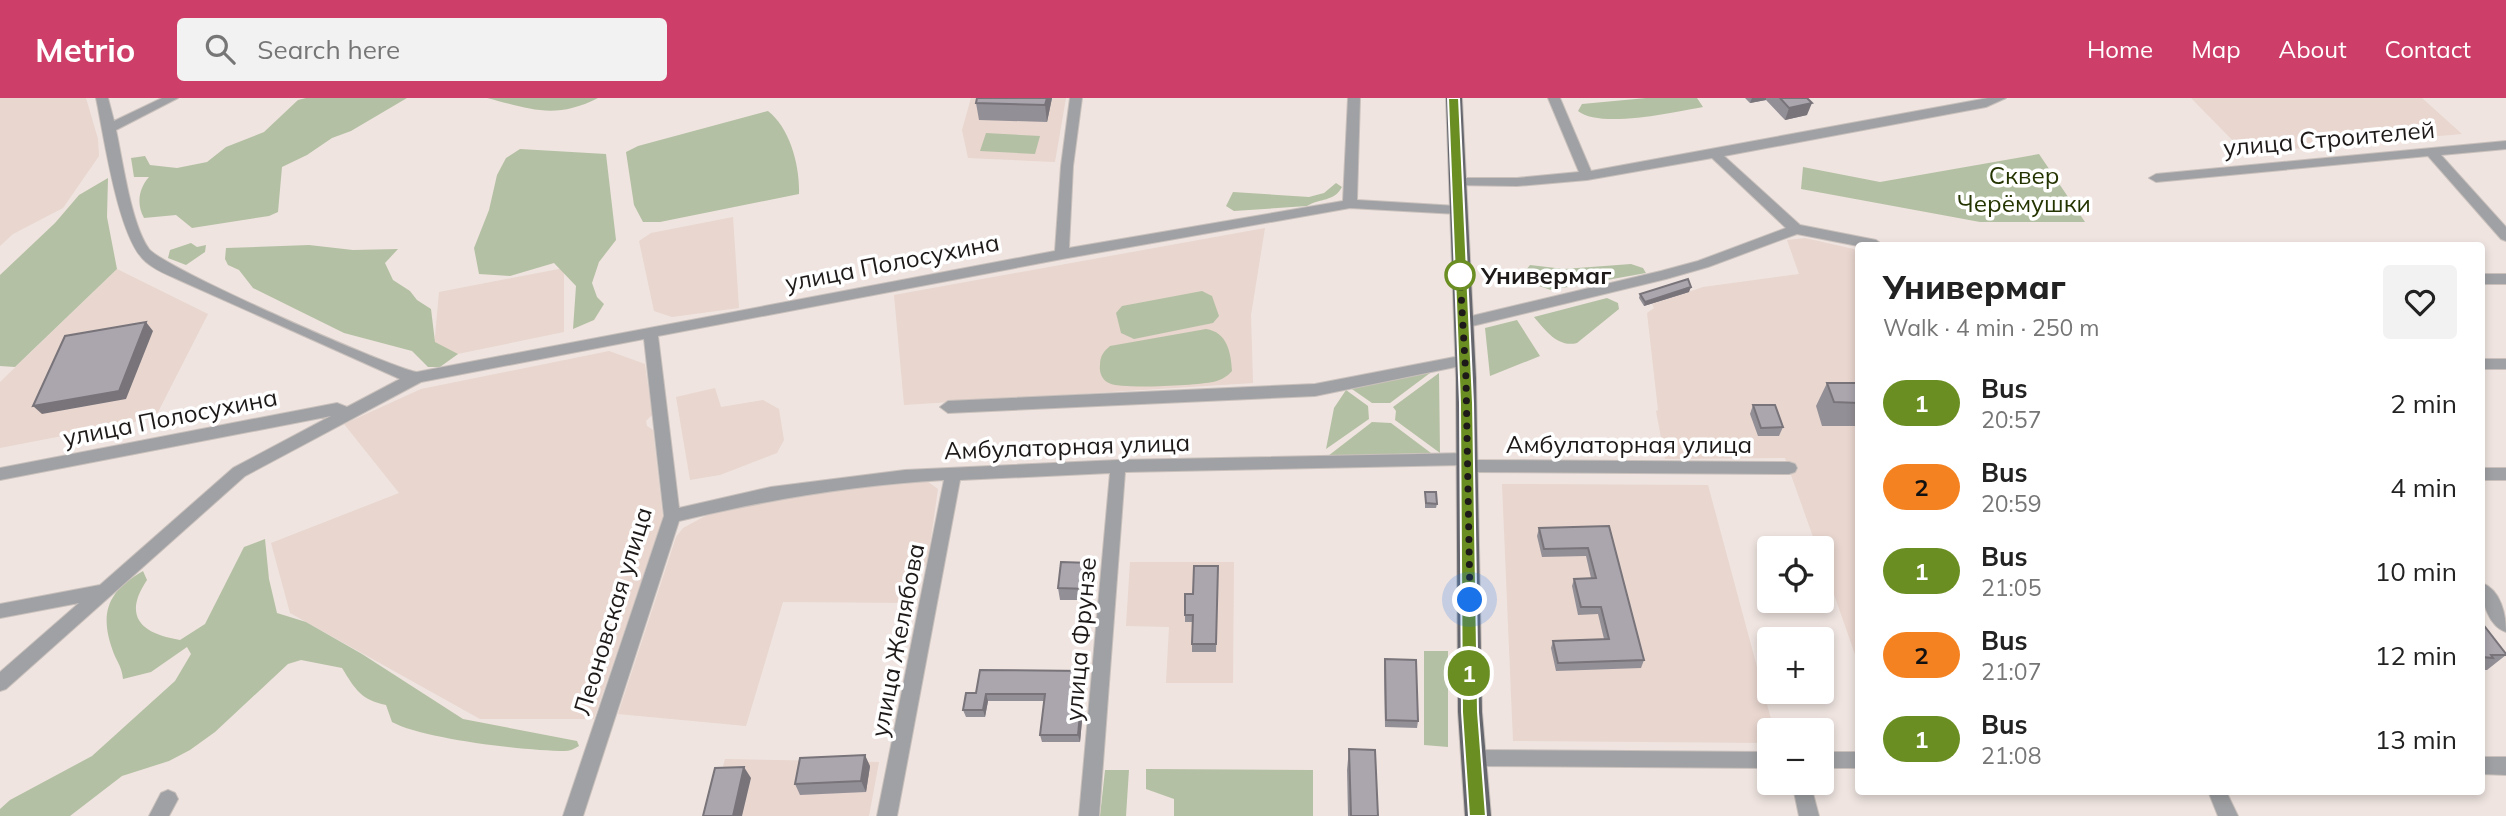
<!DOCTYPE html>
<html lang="en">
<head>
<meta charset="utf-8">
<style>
	:root { --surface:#fff; --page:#f2f2f2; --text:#222; --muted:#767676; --accent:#cd3e68 }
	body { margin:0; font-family:Mulish,sans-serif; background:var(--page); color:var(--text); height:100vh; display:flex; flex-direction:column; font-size:26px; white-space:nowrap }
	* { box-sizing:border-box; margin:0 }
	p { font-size:23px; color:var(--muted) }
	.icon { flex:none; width:38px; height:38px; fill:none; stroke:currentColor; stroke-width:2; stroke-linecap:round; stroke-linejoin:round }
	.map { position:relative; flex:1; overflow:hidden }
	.details { position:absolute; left:1855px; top:144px; width:630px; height:553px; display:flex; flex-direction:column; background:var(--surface); border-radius:7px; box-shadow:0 4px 10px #0003 }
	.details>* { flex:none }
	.badge { padding:0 14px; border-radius:23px; font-size:24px; line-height:46px }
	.buttons { position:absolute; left:1757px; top:438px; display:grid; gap:14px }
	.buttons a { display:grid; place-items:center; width:77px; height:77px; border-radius:7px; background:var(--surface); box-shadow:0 4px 10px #0003; font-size:35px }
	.you { position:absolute; width:35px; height:35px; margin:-18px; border:5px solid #fff; border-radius:50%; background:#1a73e8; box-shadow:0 0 0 10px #1a73e833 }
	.map>.badge { position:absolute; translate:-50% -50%; box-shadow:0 0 0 4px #fff }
	.round { display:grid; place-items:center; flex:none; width:74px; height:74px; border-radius:7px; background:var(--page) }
	.summary { display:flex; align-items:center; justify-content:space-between; height:119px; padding:0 28px }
	h1 { font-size:33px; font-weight:800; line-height:52px }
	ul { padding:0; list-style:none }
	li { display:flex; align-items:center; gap:21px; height:84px; padding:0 28px }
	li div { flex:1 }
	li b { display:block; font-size:26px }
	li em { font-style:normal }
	li .badge { min-width:77px; font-weight:700; text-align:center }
	header { display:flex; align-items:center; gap:42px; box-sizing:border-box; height:98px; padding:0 35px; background:var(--accent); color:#fff }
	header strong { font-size:33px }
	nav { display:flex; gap:38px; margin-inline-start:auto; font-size:24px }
	.search { width:490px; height:63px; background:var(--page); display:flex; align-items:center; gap:18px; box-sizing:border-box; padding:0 24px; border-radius:7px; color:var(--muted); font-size:26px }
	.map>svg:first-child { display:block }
	.built { fill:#e8d6cf }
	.green { fill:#b4c0a3 }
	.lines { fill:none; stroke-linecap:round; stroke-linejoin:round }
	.minor-casing { stroke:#c9c0bc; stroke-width:2 }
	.major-casing { stroke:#c9c0bc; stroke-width:2 }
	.minor { fill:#a0a1a4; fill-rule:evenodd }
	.major { fill:#66676e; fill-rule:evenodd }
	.wall { fill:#938f96 }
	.shaded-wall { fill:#78747a }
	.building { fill:#aba6ae; stroke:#78747a; stroke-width:2 }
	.line { fill:#6b8e23; stroke:#fff; stroke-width:2 }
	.walk { stroke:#1e1a19; stroke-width:7; stroke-dasharray:0 12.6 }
	.stop-dot { fill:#fff; stroke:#6b8e23; stroke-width:3.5 }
	.labels { text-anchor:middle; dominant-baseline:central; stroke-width:7; stroke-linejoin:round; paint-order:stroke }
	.street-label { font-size:24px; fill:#1e1a19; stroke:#fff }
	.park-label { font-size:24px; fill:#253502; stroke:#fff }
	.stop-label { font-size:24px; font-weight:bold; fill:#1e1a19; stroke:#fff; text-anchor:start }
</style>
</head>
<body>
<header>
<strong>Metrio</strong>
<div class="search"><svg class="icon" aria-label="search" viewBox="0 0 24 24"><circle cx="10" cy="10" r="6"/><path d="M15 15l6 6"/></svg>Search here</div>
<nav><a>Home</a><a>Map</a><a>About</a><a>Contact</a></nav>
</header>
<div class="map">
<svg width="2506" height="718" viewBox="0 0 2506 718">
	<rect width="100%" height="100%" fill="#efe4e0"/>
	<path class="built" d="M0,0h86l12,41 1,17 -36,52 -50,26 -13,12z
		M971,0h95l-11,64 -87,-4 -6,-28z
		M2191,0h231l40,36 -217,19z
		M733,119l6,91 -67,9 -18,-6 -15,-70 12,-8z
		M1265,130l-14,87 2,68 -349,22 -10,-110z
		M1805,140l53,12v413l-36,-103v-12h-5l-32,-90 -120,1 -9,-48 2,-1 -11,-97 7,-5 -2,-4 51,-17 96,-13 -12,-34z
		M564,170v64l-131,27 6,-67z
		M117,171l91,45 -53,104 -155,30v-66z
		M609,253l36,13 7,51 -6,6 1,5 6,4 10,88 -69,201h-114l-190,-106 -19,-70 128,-50 -55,-69 77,-35z
		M715,290l6,19 42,-7 16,9 5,31 -7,13 -57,22 -30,5 -14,-83z
		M927,383l11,8 -11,77h-5l-9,37 -130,-1 -37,124 -128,-12 58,-177 7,-9 24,-13 74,-19z
		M1502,386l206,1 66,245h-5v13l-256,-2z
		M1130,464h104l-1,121h-67l3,-56 -43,-1z
		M725,661l154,3 -10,54h-159z"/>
	<path class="green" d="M306,0h101l-56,33 -19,7 -25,17 -25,12 -4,45 -9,4 -77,12 -16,-13 -32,3c-8,-14 -5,-30 5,-41h-15l-3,-19 14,-2 5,9 27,3 30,-6 19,-15 38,-15 34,-32z
		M487,0h111c-43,22 -68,11 -111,0z
		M1646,0h51l6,9c-28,5 -103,22 -125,4l4,-7z
		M768,13c22,17 32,55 31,83l-139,28h-17l-9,-17 -8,-53 12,-6z
		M986,35l54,3 -5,18 -55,-3z
		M520,51l86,5 10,86 -17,22 -7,21 5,14 7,7 -10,16 -21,9 3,-43 -22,-23 -44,13 -31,-2 -5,-26 15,-38 8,-35 9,-17z
		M2039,56l46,68h-105l-179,-33 2,-22 77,15z
		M108,80l-1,39 10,52 -102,98 -15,-1v-91l55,-52 24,-28z
		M1336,85l6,4c-8,15 -22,11 -35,19l-73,5 -8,-5 7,-14 76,5 15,-4z
		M191,145l6,4 9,-2 -1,7 -19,13 -18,-7 2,-8z
		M309,147l44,5 45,-1 -13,14 8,17 17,11 7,9 14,9 4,33 23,12 -18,13h-12l-16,-16 -68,-18 -91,-45 -14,-18 -11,-5 -3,-6 1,-11z
		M1631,166l12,4 3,5 -95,17 -18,-6 -7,-14 4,-5 34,4z
		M1202,193l10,5 7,20 -6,7 -79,16 -13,-6 -5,-20 6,-7z
		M1607,200l11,5 1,6 -42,34c-19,5 -32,-13 -43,-26z
		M1517,222l23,36 -50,20 -5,-48z
		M1206,231c21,3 25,23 26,42 -5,6 -11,9 -19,11 -15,3 -92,8 -104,1 -7,-3 -10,-11 -9,-18 0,-9 4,-14 10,-19z
		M1434,272l-44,33h-18l-23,-16z
		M1439,275l1,80 -45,-33 1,-9 -3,-4z
		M1346,292l22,16 1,13 -43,30 8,-41z
		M1372,324l19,1 40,30 -103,3z
		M265,441l4,40 8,34 29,9 56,32 101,65 114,22 2,5c-5,3 -9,5 -15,5 -37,0 -141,-12 -172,-29l-6,-17c-25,-5 -31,-16 -44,-37l-41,-8 -13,4 -73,68 -25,18 -21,11 -47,15 -52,40h-70v-7l10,-9 82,-44 83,-75 16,-27 -4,-7 -36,25 -28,7c-1,-11 -5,-16 -9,-25 -15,-39 -8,-62 29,-83l4,9c-25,37 -5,54 33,60l25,-16 39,-77z
		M1424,553h24v96l-24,-2z
		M1146,671l167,1v46h-139v-17l-28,-10z
		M1105,672h24l-3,46h-26z"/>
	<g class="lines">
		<g class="minor-casing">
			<path id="minor" d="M96,0h12l6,23 48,-23h16l-62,32c7,32 15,94 33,119 15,19 239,118 268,123l638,-121 6,-85 9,-68h12l-9,68 -4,82 274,-47 5,-103h12l-3,102 100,6 7,4 -7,4 -107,-6 -288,51 -404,77 21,172 92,-21 134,-17 213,-10 350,-7 6,2 1,5 314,2 6,2 2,4 -2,4 -6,2 -321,-2 -6,-2 -1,-5 -336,7 -26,344h-20l31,-343 -150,7 -63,336h-20l67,-336c-90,5 -178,20 -265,41l-96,295h-20l101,-300 -20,-177 -223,43 -176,94 -239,213 -6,2v-19l79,-69 -79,15v-14l100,-19 133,-117 98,-52 -331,64v-12l337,-65 10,4 53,-28 -221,-99c-11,-5 -24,-10 -33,-18 -28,-23 -42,-127 -50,-164z
				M1548,0h12l31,73 397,-73h18l-20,9 -262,49 76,69 76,15 7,5 -25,1 -61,-12 -89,33 -42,12 -202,49 -5,-1 -2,-4 2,-4 202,-48 37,-10 88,-33 -74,-70 -125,22 -70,6 -66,-1 -2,-3 7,-4h61l62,-6z
				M2506,43v8l-65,6 65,72v14l-5,-2 -73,-83 -272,26 -7,-4 7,-4z
				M2482,176h24v10h-24z
				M1465,257l7,5 -2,4 -155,32 -367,17 -8,-6 8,-6 367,-17z
				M2482,261h24v10h-24z
				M2482,370h24v12h-24z
				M2482,485c19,7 24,32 24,49 -18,-6 -25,-32 -24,-49z
				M1472,652l297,2v16l-297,-2 -7,-2 -2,-6 2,-6z
				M1822,654h36v16h-36z
				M2482,659h24v18l-24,-1z
				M1792,684h18l9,34h-20z
				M168,692l7,3 3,6 -9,17h-20l12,-23z
				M2208,693h18l12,25h-20z"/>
		</g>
		<g class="major-casing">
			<path id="major" d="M1446,0h16l14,280 6,334 9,104h-26l-7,-104 -2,-334z"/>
		</g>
		<use href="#minor" class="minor"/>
		<use href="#major" class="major"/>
	</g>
	<path class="wall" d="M1052,0l-5,24 -68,-2 -3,-17z
		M1745,0h62v17l-22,5 -19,-20 -16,3z
		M1689,194l-45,14 -5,-8 1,-4z
		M1827,285h31v43h-36l-6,-20z
		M1753,307l30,22 -4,9h-21l-8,-22z
		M1425,394l12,12 -1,4h-11z
		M1609,428l35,134 -3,8 -85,3 -5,-23 2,-7 51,-2 -6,-25 -20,1 -6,-29 2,-7 17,-1 -5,-22 -44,1 -5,-21 2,-8z
		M1218,468l-2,86h-24v-30h-7v-7l8,-21z
		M1093,476l-3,26h-30l-2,-12z
		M2482,525l24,32 -19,15h-5z
		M1385,561l33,62 -1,7 -32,-1 -1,-61z
		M1086,580l-6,64h-38l-2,-7 4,-34h-56l-3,16h-19l-3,-7 13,-17z
		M1349,651l29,67h-30l-1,-46z
		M870,668l-4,26 -66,3 -5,-11z"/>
	<path class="shaded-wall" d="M1047,0h5l-5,24 -2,-17z
		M1752,0h14v2l-16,3z
		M1812,5l-5,12 -22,5 4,-12z
		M1691,189l-2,5 -45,14 1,-4z
		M146,224l7,9 -27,68 -84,15 -9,-8z
		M1091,465l2,11 -3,26 -2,-11z
		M1084,573l2,7 -6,64 -2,-7z
		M986,596l2,7 -3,16 -2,-7z
		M865,657l5,11 -4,26 -5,-11z
		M744,669l7,11 -9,38h-9z"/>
	<path class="building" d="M977,0h70l-2,7 -69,-2z
		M1780,0h27l5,5 -23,5z
		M1688,181l3,8 -46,15 -5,-8z
		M146,224l-27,69 -86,15 32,-70z
		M1827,285h31v20l-24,-1z
		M1753,307h22l8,22 -22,1z
		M1425,394h11l1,12 -11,-1z
		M1609,428l35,134 -86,3 -5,-22 56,-2 -8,-32h-20l-7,-28 22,-1 -8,-30 -44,1 -5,-21z
		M1061,464l30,1 -3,26 -30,-1z
		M1194,468h24l-2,78h-24l1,-29h-8v-21h8z
		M2482,525l24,31v1h-15l2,3 -11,-1z
		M1385,561l31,1 2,61 -32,-1z
		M980,572l104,1 -6,64h-38l5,-41h-59l-3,16h-20l3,-17h10z
		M1349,651l26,1 3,66h-27z
		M865,657l-4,26 -66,3 5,-26z
		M744,669l-11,49h-30l12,-48z"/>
	<path class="line" d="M1448,0h11l14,305 5,309 8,104h-17l-7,-104 -2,-309z"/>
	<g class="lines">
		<path class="walk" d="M1460,177l6,103 4,222"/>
	</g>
	<circle class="stop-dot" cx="1460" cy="177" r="14"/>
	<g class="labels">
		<g class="street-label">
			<text transform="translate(2329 40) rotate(-5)">улица Строителей</text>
			<text transform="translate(892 164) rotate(-11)">улица Полосухина</text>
			<text transform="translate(170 319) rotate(-11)">улица Полосухина</text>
			<text x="1629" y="346">Амбулаторная улица</text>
			<text transform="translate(1067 348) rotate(-2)">Амбулаторная улица</text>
			<text transform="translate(612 513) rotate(-73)">Леоновская улица</text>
			<text transform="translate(1080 541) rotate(-85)">улица Фрунзе</text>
			<text transform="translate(897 542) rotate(-79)">улица Желябова</text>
		</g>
		<g class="park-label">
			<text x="2024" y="77">Сквер<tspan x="2024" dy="28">Черёмушки</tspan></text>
		</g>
		<g class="stop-label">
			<text x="1481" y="177">Универмаг</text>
		</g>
	</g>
</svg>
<div class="buttons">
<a><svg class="icon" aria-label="locate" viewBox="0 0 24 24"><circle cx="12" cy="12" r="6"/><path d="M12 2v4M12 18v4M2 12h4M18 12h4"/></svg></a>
<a>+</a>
<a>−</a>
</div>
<div class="you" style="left:1470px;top:502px"></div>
<b class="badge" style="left:1469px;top:575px;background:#6b8e23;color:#fff">1</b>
<section class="details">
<div class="summary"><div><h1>Универмаг</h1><p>Walk · 4 min · 250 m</p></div><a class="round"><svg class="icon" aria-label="heart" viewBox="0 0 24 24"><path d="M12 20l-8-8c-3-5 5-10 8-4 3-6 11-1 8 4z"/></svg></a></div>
<ul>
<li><span class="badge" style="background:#6b8e23;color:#fff">1</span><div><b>Bus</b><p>20:57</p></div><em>2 min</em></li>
<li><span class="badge" style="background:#f58220;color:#111">2</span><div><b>Bus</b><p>20:59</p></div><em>4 min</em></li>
<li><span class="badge" style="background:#6b8e23;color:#fff">1</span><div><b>Bus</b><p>21:05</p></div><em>10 min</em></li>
<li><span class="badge" style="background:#f58220;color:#111">2</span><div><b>Bus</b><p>21:07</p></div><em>12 min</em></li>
<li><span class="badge" style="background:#6b8e23;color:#fff">1</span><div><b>Bus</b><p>21:08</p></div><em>13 min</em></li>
</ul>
</section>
</div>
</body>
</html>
